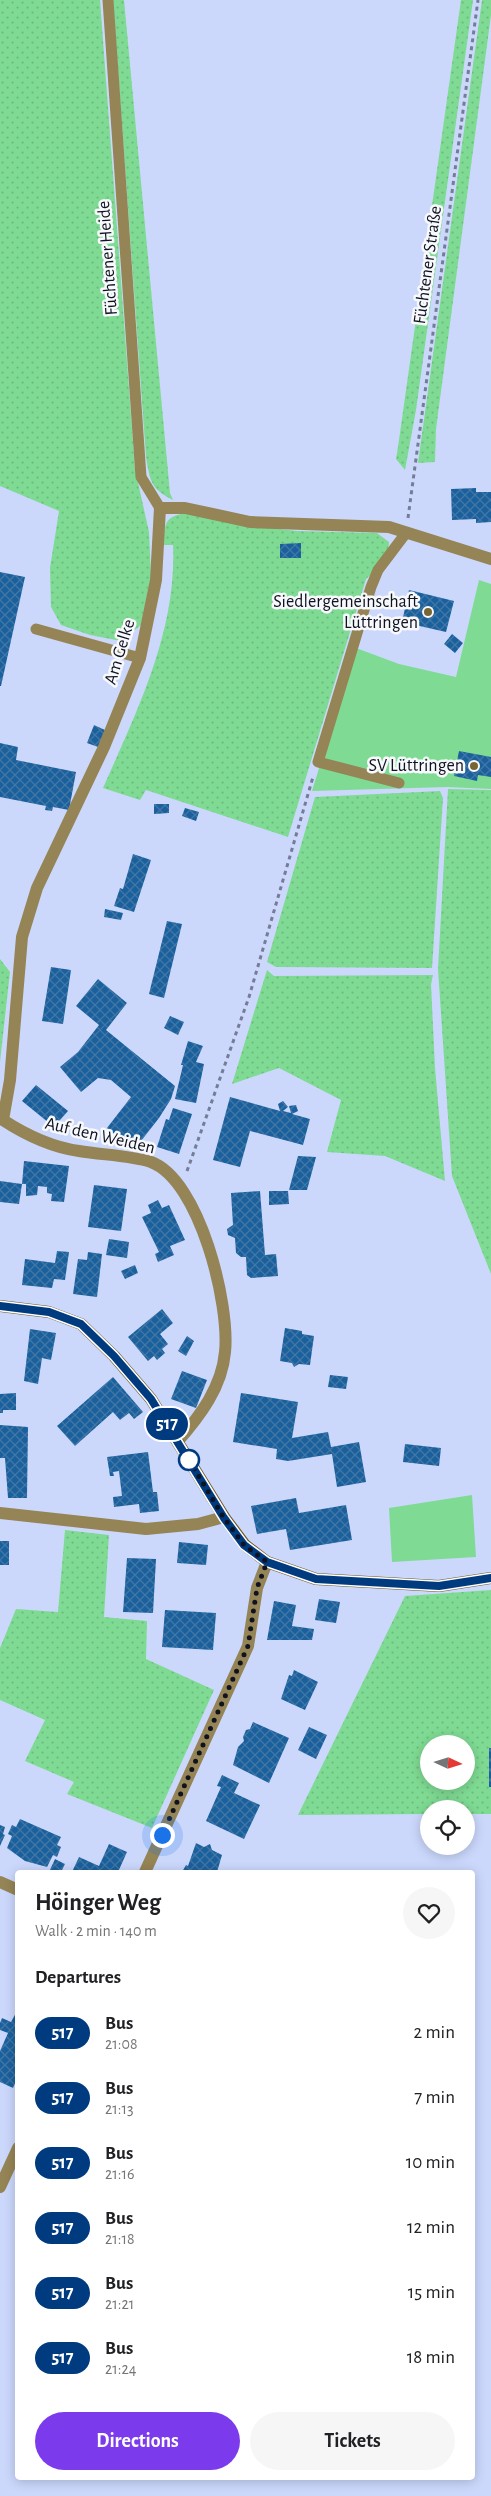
<!DOCTYPE html>
<html lang="en">
<head>
<meta charset="utf-8">
<style>
	:root { --surface:#fff; --page:#f6f6f6; --text:#202124; --muted:#757577; --accent:#7c3aed }
	body { margin:0; font-family:"Alegreya Sans",sans-serif; background:var(--page); color:var(--text); height:100vh; display:flex; flex-direction:column; font-size:19px; white-space:nowrap }
	* { box-sizing:border-box; margin:0 }
	p { font-size:16px; color:var(--muted) }
	.icon { flex:none; width:28px; height:28px; fill:none; stroke:currentColor; stroke-width:2; stroke-linecap:round; stroke-linejoin:round }
	.map { position:relative; flex:1; overflow:hidden }
	.details { position:absolute; left:15px; top:1870px; width:460px; height:610px; display:flex; flex-direction:column; background:var(--surface); border-radius:5px; box-shadow:0 2px 12px #0003 }
	.details>* { flex:none }
	.badge { padding:0 10px; border-radius:16px; font-size:18px; line-height:32px }
	.needle { width:32px; rotate:94deg }
	.fabs { position:absolute; left:420px; top:1735px; display:grid; gap:10px }
	.fabs a { display:grid; place-items:center; width:55px; height:55px; border-radius:50%; background:var(--surface); box-shadow:0 2px 12px #0003; font-size:25px }
	.you { position:absolute; width:25px; height:25px; margin:-12px; border:4px solid #fff; border-radius:50%; background:#1a73e8; box-shadow:0 0 0 8px #1a73e833 }
	.map>.badge { position:absolute; translate:-50% -50%; box-shadow:0 0 0 2px #fff }
	h2 { padding:0 20px; font-size:19px; line-height:45px }
	.round { display:grid; place-items:center; flex:none; width:52px; height:52px; border-radius:26px; background:var(--page) }
	.headline { display:flex; align-items:center; justify-content:space-between; height:85px; padding:0 20px }
	h1 { font-size:24px; font-weight:700; line-height:38px }
	.button { display:flex; gap:10px; margin-top:auto; padding:10px 20px }
	.button a { flex:1; height:58px; border-radius:30px; background:var(--accent); color:#fff; font-size:20px; font-weight:700; line-height:58px; text-align:center }
	.button a+a { background:var(--page); color:var(--text) }
	ul { padding:0; list-style:none }
	li { display:flex; align-items:center; gap:15px; height:65px; padding:0 20px }
	li div { flex:1 }
	li b { display:block; font-size:19px }
	li em { font-style:normal }
	li .badge { min-width:55px; font-weight:700; text-align:center }
	.map>svg:first-child { display:block }
	.grass { fill:url(#grass-dots); fill-rule:evenodd }
	.pitch { fill:#7fdb93 }
	.building { fill:url(#building-cross-hatch) }
	.lines { fill:none; stroke-linecap:round; stroke-linejoin:round }
	.path { stroke:#757d96; stroke-width:3; stroke-dasharray:4 4; stroke-linecap:butt }
	.lane { stroke:#958456; stroke-width:11 }
	.street { stroke:#958456; stroke-width:12 }
	.secondary { stroke:#705b20; stroke-width:12 }
	.line-casing { stroke:#fff; stroke-width:11 }
	.line { stroke:#003b80; stroke-width:8 }
	.walk { stroke:#0f131f; stroke-width:5; stroke-dasharray:0 9 }
	.poi-dot { fill:#786534; stroke:#f8f9fd; stroke-width:2 }
	.stop-dot { fill:#fff; stroke:#003b80; stroke-width:2.5 }
	.labels { text-anchor:middle; dominant-baseline:central; stroke-width:5; stroke-linejoin:round; paint-order:stroke }
	.street-label { font-size:18px; fill:#0f131f; stroke:#f8f9fd }
	.poi-label { font-size:18px; fill:#0f131f; stroke:#f8f9fd; text-anchor:end }
</style>
</head>
<body>
<div class="map">
<svg width="491" height="2496" viewBox="0 0 491 2496">
	<defs>
		<pattern id="grass-dots" width="8" height="8" patternUnits="userSpaceOnUse" patternTransform="scale(1.25)"><rect width="8" height="8" fill="#7fdb93"/><path d="M2 2h.1M6 6h.1" fill="none" stroke="#6dbb7e" stroke-width="1.8" stroke-linecap="round"/></pattern>
		<pattern id="building-cross-hatch" width="8" height="8" patternUnits="userSpaceOnUse" patternTransform="scale(1.25)"><rect width="8" height="8" fill="#1a609d"/><path d="M0 0l8 8M0 8l8-8" fill="none" stroke="#4176a5"/></pattern>
	</defs>
	<rect width="100%" height="100%" fill="#cbd8fc"/>
	<path class="grass" d="M0,0h100l35,469 14,63 2,44 -10,49 -20,16 -31,-6 -29,-10 -10,-18 -1,-39 9,-57 -59,-25z
		M113,0h11l46,493 3,7c-22,-11 -23,-19 -27,-43z
		M461,0h12l-57,410 -11,60 -9,-11 2,-12z
		M482,0h9v15l-55,414 -1,33 -17,1z
		M186,513l49,11 62,7 80,2 12,9c0,13 -12,28 -23,37l-78,258 -142,-47 -6,10 -37,-12c34,-77 74,-157 70,-243h-10c2,-22 1,-28 23,-32z
		M448,789l43,1v484l-39,-98 -14,-207z
		M440,791l3,7 -11,170 -156,-1 -9,-5 48,-165z
		M0,959l10,13 -10,90z
		M267,970l7,6 159,-1 -2,9 4,84 10,113 -60,-25 -58,-4 14,-52 -62,-32 -47,16z
		M65,1530l44,5 -5,82 43,4 -1,38 68,31 -62,138 -85,-34 7,-12 -49,-21 20,-41 -45,-20v-52l16,-39 42,3z
		M491,1590v224h-25v-5h-37v5l-131,1 107,-219zM429,1744h37v37h-37z"/>
	<path class="pitch" d="M479,580l12,4v205l-44,-2 -135,4 44,-143 43,16 57,13z
		M472,1495l4,62 -84,5 -3,-54z"/>
	<path class="building" d="M476,488v4h15v30l-15,1v-4l-24,1 -1,-31z
		M301,543v15h-21v-14z
		M0,572l25,5 -24,109h-1z
		M409,590l45,11 -8,31 -44,-10z
		M452,634l11,9 -8,10 -11,-9z
		M94,725l11,5 -7,17 -11,-4z
		M0,743l18,4 -2,13 60,12 -7,38 -16,-3 -1,4 -7,-1 1,-4 -46,-9z
		M459,751l32,6v20l-13,-2 -1,6 -23,-5z
		M154,804h15v9l-15,1z
		M185,808l14,4 -3,9 -14,-5z
		M133,854l18,6 -17,52 -20,-6 6,-18 3,1z
		M105,909l18,4 -2,7 -17,-3z
		M167,921l15,3 -18,74 -15,-4z
		M51,967l20,3 -8,54 -21,-3z
		M98,979l29,24 -21,27 69,56 -4,13 -12,19 -25,32 -27,-22 24,-31 -20,-17 -13,-2 -17,14 -21,-25 18,-15 21,-27 -23,-19z
		M170,1016l14,6 -6,13 -14,-7z
		M188,1041l15,5 -7,16 8,2 -8,39 -21,-4 8,-34h-2z
		M36,1085l32,26 -14,16 -32,-26z
		M230,1097l50,14 -2,-7 5,-3 5,6 -5,4 8,2 -2,-7 7,-1 2,6 -6,3 18,5 -7,26 -53,-14 -10,36 -27,-7z
		M173,1108l19,6 -13,40 -22,-7 9,-28 3,1z
		M298,1156l18,1 -9,33h-18z
		M24,1161l45,5 -5,36 -13,-1 1,-7 -5,-1v-6l-9,-1 -1,9 -11,1v-12h-4z
		M0,1181l22,3 -3,20 -19,-2z
		M94,1185l33,4 -6,42 -33,-4z
		M260,1191l5,64 11,-1 2,22 -27,2 -4,-3 -1,-18h-5l-5,-4 -1,-15 -7,-3 -1,-6 6,-4 -2,-32z
		M269,1191h19l1,13 -20,1z
		M158,1200l4,8 7,-3 16,35 -15,6 4,9 -16,7 -3,-8 4,-2 -17,-35 9,-4 -3,-8z
		M109,1239l20,3 -2,16 -21,-3z
		M57,1251l12,1 -4,28 -11,-1 -2,9 -30,-3 3,-26 30,4z
		M88,1252l14,2 -5,43 -24,-3 5,-35 9,1z
		M135,1265l3,8 -13,6 -4,-8z
		M162,1309l11,14 -13,11 8,10 -6,5 3,4 -8,7 -3,-4 -6,5 -20,-24z
		M285,1328l17,3v3l12,2 -4,29 -11,-1 -5,3 -2,-4 -12,-2z
		M30,1329l26,4 -5,27 -9,-2 -4,26 -14,-3z
		M187,1336l7,5 -8,15 -8,-5z
		M182,1371l25,9 -11,28 -25,-9z
		M330,1375l18,2 -2,12 -18,-2z
		M113,1377l30,35 -9,7 -5,-6 -9,7 -7,-8 -38,34 -18,-20z
		M16,1393v17h-13v3h-3v-19z
		M241,1393l57,9 -6,36 36,-6 3,15 28,-5 7,40 -29,5 -5,-33 -44,7 -12,-2 1,-10 -44,-7z
		M0,1425l28,2 -1,71h-19l-3,-40h-5z
		M405,1444l36,4 -2,18 -36,-4z
		M148,1452l5,40h4l2,19 -19,2 -1,-9 -25,3 -1,-10 9,-1 -3,-25 -6,1 1,4h-4l-3,-19z
		M296,1498l3,15 47,-8 6,35 -62,10 -4,-21 -29,5 -6,-28z
		M0,1541h9v24h-9z
		M179,1542l29,3 -2,20 -29,-2z
		M127,1558l29,1 -3,54 -30,-1z
		M319,1599l21,3 -4,21 -21,-3z
		M274,1601l22,4 -4,21 22,3 -2,11h-45z
		M165,1610l51,3 -3,37 -51,-3z
		M294,1670l24,12 -13,28 -24,-11 8,-24 3,1z
		M253,1722l36,16 -20,45 -36,-18 5,-18 6,-6 -1,-4 3,-7 4,-1z
		M309,1727l18,8 -11,24 -18,-9z
		M489,1748h2v39h-2z
		M222,1775l17,8 -5,10 26,12 -16,34 -38,-18 15,-34 -4,-1z
		M20,1819l41,18 -4,8 4,2 -4,10 -4,-2 -6,12 -22,-6 -18,-13 5,-12 -4,-2 4,-9 4,2z
		M0,1825l5,2 -2,7 2,1 -5,11z
		M196,1843l8,4 6,-3 2,6 10,5 -5,17h-35l4,-7 2,1z
		M109,1844l18,8 -9,20h-46l7,-15 20,9z
		M55,1859l10,5 -4,8h-12z
		M18,2009v68l-5,11 -13,-6v-31l8,-18 -8,-3v-7l2,-5 9,4z"/>
	<g class="lines">
		<path class="path" d="M408,518l70,-518
			M187,1171l62,-174 64,-220"/>
		<path class="lane" d="M108,0l33,477 19,31
			M36,629l104,29
			M399,783l-81,-21 53,-175 7,-17 28,-37"/>
		<path class="street" d="M3,1120l7,-40 12,-143 15,-49 67,-141 36,-89 16,-78 4,-72h25l65,14 139,5 102,32
			M3,1120c23,15 48,27 76,31 23,4 50,4 72,11 49,18 79,143 74,190 -3,35 -25,64 -47,89
			M0,1513l146,16 52,-5 26,-7
			M145,1872l103,-226 9,-58 10,-26
			M0,1882l18,8
			M0,2187l18,-39"/>
		<path class="secondary" d="M0,1306l49,6 32,12 33,32 37,43 73,118 21,28 22,17 49,17 123,7 52,-8"/>
	</g>
	<g class="lines">
		<g class="line-casing">
			<path id="line" d="M0,1306l49,6 32,12 33,32 37,43 73,119 20,27 23,17 49,17 123,7 52,-8"/>
		</g>
		<use href="#line" class="line"/>
		<path class="walk" d="M162,1835l86,-189 9,-58 10,-26 -23,-17 -20,-27 -35,-58"/>
	</g>
	<g class="poi-dot">
		<circle cx="428" cy="612" r="5"/>
		<circle cx="474" cy="766" r="5"/>
	</g>
	<circle class="stop-dot" cx="189" cy="1460" r="10"/>
	<g class="labels">
		<g class="street-label">
			<text transform="translate(108 258) rotate(-94)">Füchtener Heide</text>
			<text transform="translate(428 265) rotate(-82)">Füchtener Straße</text>
			<text transform="translate(120 652) rotate(-73)">Am Gelke</text>
			<text transform="translate(100 1136) rotate(13)">Auf den Weiden</text>
		</g>
		<g class="poi-label">
			<text x="418" y="602">Siedlergemeinschaft<tspan x="418" dy="21">Lüttringen</tspan></text>
			<text x="464" y="766">SV Lüttringen</text>
		</g>
	</g>
</svg>
<div class="fabs">
<a><svg class="needle" viewBox="-14 -14 28 28"><path d="M0-13l5 13h-10z" fill="#e53935"/><path d="M0 13l5-13h-10z" fill="#757577"/></svg></a>
<a><svg class="icon" aria-label="locate" viewBox="0 0 24 24"><circle cx="12" cy="12" r="6"/><path d="M12 2v4M12 18v4M2 12h4M18 12h4"/></svg></a>
</div>
<div class="you" style="left:162px;top:1835px"></div>
<b class="badge" style="left:167px;top:1424px;background:#003b80;color:#fff">517</b>
<section class="details">
<div class="headline"><div><h1>Höinger Weg</h1><p>Walk · 2 min · 140 m</p></div><a class="round"><svg class="icon" aria-label="heart" viewBox="0 0 24 24"><path d="M12 20l-8-8c-3-5 5-10 8-4 3-6 11-1 8 4z"/></svg></a></div>
<h2>Departures</h2>
<ul>
<li><span class="badge" style="background:#003b80;color:#fff">517</span><div><b>Bus</b><p>21:08</p></div><em>2 min</em></li>
<li><span class="badge" style="background:#003b80;color:#fff">517</span><div><b>Bus</b><p>21:13</p></div><em>7 min</em></li>
<li><span class="badge" style="background:#003b80;color:#fff">517</span><div><b>Bus</b><p>21:16</p></div><em>10 min</em></li>
<li><span class="badge" style="background:#003b80;color:#fff">517</span><div><b>Bus</b><p>21:18</p></div><em>12 min</em></li>
<li><span class="badge" style="background:#003b80;color:#fff">517</span><div><b>Bus</b><p>21:21</p></div><em>15 min</em></li>
<li><span class="badge" style="background:#003b80;color:#fff">517</span><div><b>Bus</b><p>21:24</p></div><em>18 min</em></li>
</ul>
<div class="button"><a>Directions</a><a>Tickets</a></div>
</section>
</div>
</body>
</html>
